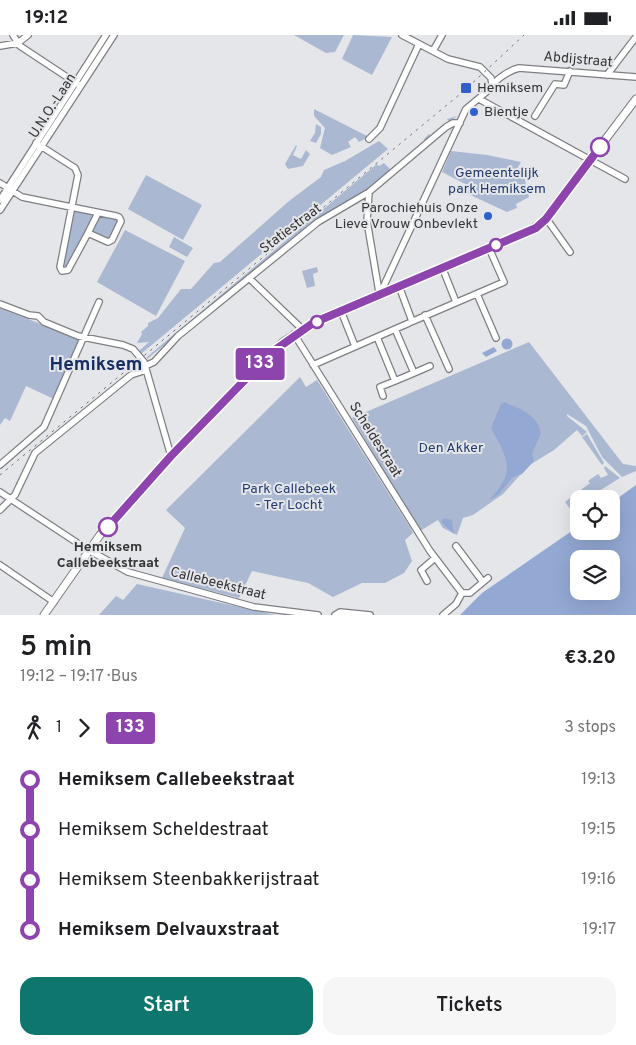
<!DOCTYPE html>
<html lang="en">
<head>
<meta charset="utf-8">
<style>
	:root { --surface:#fff; --page:#f6f6f6; --text:#202124; --muted:#757577; --accent:#0f766e }
	body { margin:0; font-family:Overpass,sans-serif; background:var(--page); color:var(--text); height:100vh; display:flex; flex-direction:column; font-size:19px; white-space:nowrap }
	* { box-sizing:border-box; margin:0 }
	p { font-size:16px; color:var(--muted) }
	.icon { flex:none; width:28px; height:28px; fill:none; stroke:currentColor; stroke-width:2; stroke-linecap:round; stroke-linejoin:round }
	.map { position:relative; height:580px; overflow:hidden }
	.sheet { display:flex; flex-direction:column; background:var(--surface); flex:1 }
	.sheet>* { flex:none }
	.badge { padding:0 10px; border-radius:4px; font-size:18px; line-height:32px }
	.tools { position:absolute; left:570px; top:455px; display:grid; gap:10px }
	.tools a { display:grid; place-items:center; width:50px; height:50px; border-radius:10px; background:var(--surface); box-shadow:0 5px 20px #0002; font-size:25px }
	.map>.badge { position:absolute; translate:-50% -50%; box-shadow:0 0 0 2px #fff }
	.legs { display:flex; align-items:center; gap:8px; height:55px; padding:0 20px; font-size:16px }
	.legs p { margin-inline-start:auto }
	.overview { display:flex; align-items:center; justify-content:space-between; height:85px; padding:0 20px }
	h1 { font-size:28px; font-weight:600; line-height:38px }
	.cta { display:flex; gap:10px; margin-top:auto; padding:10px 20px }
	.cta a { flex:1; height:58px; border-radius:15px; background:var(--accent); color:#fff; font-size:20px; font-weight:600; line-height:58px; text-align:center }
	.cta a+a { background:var(--page); color:var(--text) }
	ul { padding:0 20px; list-style:none }
	li { display:flex; align-items:center; gap:18px; height:50px; font-size:19px }
	li i { display:grid; place-items:center; width:8px; height:100%; margin:0 6px; background:currentColor }
	li i::after { content:''; width:12px; height:12px; margin:-6px; border:4px solid; border-radius:50%; background:var(--surface) }
	li p { margin-inline-start:auto }
	li:first-child i { background:linear-gradient(#0000 50%,currentColor 0) }
	li:last-child i { background:linear-gradient(currentColor 50%,#0000 0) }
	.status { display:flex; justify-content:space-between; align-items:center; height:35px; padding:0 25px; background:var(--surface); direction:ltr }
	.status svg { height:14px; fill:currentColor }
	.map>svg:first-child { display:block }
	.green { fill:#abb8d2 }
	.water { fill:#93a8d3; fill-rule:evenodd }
	.lines { fill:none; stroke-linecap:round; stroke-linejoin:round }
	.minor-casing { stroke:#7d7f82; stroke-width:8 }
	.major-casing { stroke:#7d7f82; stroke-width:9 }
	.minor { stroke:#fff; stroke-width:5.5 }
	.major { stroke:#fff; stroke-width:7 }
	.rail { stroke:#737476; stroke-width:1; stroke-dasharray:2.5 5; stroke-linecap:butt }
	.line-1-casing { stroke:#fff; stroke-width:11 }
	.line-1 { stroke:#8e44ad; stroke-width:8 }
	.poi-dot { fill:#315ecd; stroke:#e4e6e9; stroke-width:2 }
	.stop-1-dot { fill:#fff; stroke:#8e44ad; stroke-width:2.5 }
	.labels { text-anchor:middle; dominant-baseline:central; stroke-width:4; stroke-linejoin:round; paint-order:stroke }
	.street-label { font-size:14px; fill:#353537; stroke:#e4e6e9 }
	.poi-label { font-size:14px; fill:#353537; stroke:#e4e6e9; text-anchor:start }
	.park-label { font-size:14px; fill:#233a70; stroke:#e4e6e9 }
	.stop-label { font-size:14px; font-weight:bold; fill:#353537; stroke:#e4e6e9 }
	.district-label { font-size:19px; font-weight:bold; fill:#172e64; stroke:#e4e6e9 }
</style>
</head>
<body>
<div class="status"><b>19:12</b><svg viewBox="0 0 49 12"><path d="M0 12V9h3v3zM5 12V6h3v6zM10 12V3h3v9zM15 12V0h3v12zM26 1h20v11H26zM47 4h2v5h-2z"/></svg></div>
<div class="map">
<svg width="636" height="580" viewBox="0 0 636 580">
	<rect width="100%" height="100%" fill="#e4e6e9"/>
	<path class="green" d="M294,0h50l-9,17 -9,1z
		M353,0l39,2 -20,38 -30,-16z
		M314,74l53,27 1,1 -9,5 -4,-5 -7,5 3,5 -19,8 -12,-7 5,-20 -11,-12z
		M457,81l-89,74 -50,30 -171,139v-2l230,-193 2,2 5,-3 7,7 35,-29 -2,-2 5,-5 2,2 18,-14 -2,-3z
		M316,89l5,3v7l-5,9 -6,-2 5,-8z
		M379,106l9,8 -246,204 -3,-2 10,-9 -12,1 5,-9 -1,-2 7,-6v-3l10,-5 23,-29h10l23,-26 6,-1 69,-61 32,-24 3,-7 21,-9z
		M296,110l1,1 -4,9 8,4 5,-9 4,4 -7,12 -15,3 -3,-5z
		M451,116l36,4 34,7 -4,7 8,11 4,17 -13,7 1,4 -10,4 -41,-19 3,-7 -27,-14z
		M146,140l56,30 -19,35 -55,-31z
		M71,172l50,12 -9,21 -24,-7 -20,37 -6,1z
		M125,195l60,31 -29,55 -59,-34z
		M174,202l19,11 -6,9 -18,-10z
		M317,232l1,5 -5,2 2,12 -8,2 -5,-17z
		M0,273l79,31 -25,60 -28,-13 -16,35 -5,-3 -5,7z
		M529,307l94,122 13,2v5l-14,6 -20,-20 -16,-31 -19,-12v2l20,16 -5,4 -5,-6 -23,20 -26,16 -25,28 -30,21 -10,3 -6,17 -14,-7 -5,-8 -18,11 -68,-113z
		M300,342l6,10 11,-7 94,149 2,4 -8,7 7,21 -8,12 -19,10h-23l-29,14 -25,-14 -56,-12 -13,27 -77,-20 23,-50 -19,-18z
		M587,399l17,29 -2,2 -20,-28z
		M605,431l15,12 -34,21h-7v5l-8,6 -6,-8 25,-19 -2,-2 10,-7 3,4 7,-3 -4,-7z
		M137,549l138,31h-176l17,-19 7,4z"/>
	<path class="water" d="M501.5 309a5.5 5.5 0 1 1 11 0a5.5 5.5 0 1 1-11 0Z
		M494,312l3,4 -11,6 -4,-4z
		M504,367c17,7 33,12 37,31l-9,21 2,7 -12,13 -9,3 -15,18 -9,5c28,-29 19,-40 2,-72l10,-24z
		M636,450v130h-176l22,-22 97,-67v5h32v-28zM579,524h32v32h-32z
		M444,483l8,2 2,14 -13,-12z"/>
	<g class="lines">
		<g class="minor-casing">
			<path id="minor" d="M13,0l7,11 59,39
				M402,0l46,24 32,8 11,11 1,6
				M0,11l18,-3 10,-8
				M433,16l9,-16
				M607,40l29,-38
				M479,64l146,80
				M535,81l20,-32 9,1 6,-14
				M369,104l11,-11 39,-84
				M0,148l22,14 49,10c15,3 30,6 45,9l3,1 2,4 -9,19 -4,2 -20,-9 -20,37 -6,1 -2,-4 18,-92 -3,-7 -39,-25
				M369,157l-2,29 12,71
				M0,165l106,-165
				M0,175l114,-175
				M546,183l24,34
				M88,198l10,-20
				M442,232l14,35
				M249,243l53,51
				M399,251l13,35
				M380,259l86,-185 25,-21c3,-8 19,-18 28,-20l117,9
				M477,259l19,44
				M0,269l29,11 9,1 6,6 34,14 45,9 10,4 11,13 27,94
				M341,276l14,35
				M425,280l24,54
				M411,287l93,-40 -15,-34
				M294,299l136,217 32,42
				M377,302l18,44 19,-8 -19,-44
				M313,330l96,-42
				M145,331l9,-4 24,-26 140,-114 51,-30 77,-65 7,-4h7
				M414,338l16,-7
				M383,361l-3,-9 15,-6
				M0,430l44,-38 55,-125
				M0,457l85,56 43,24 126,35 64,8
				M0,475l15,-15 20,-42 96,-78 15,-5
				M456,511l27,36
				M0,530l54,37
				M427,546l-6,-11 14,-12
				M462,558h8l18,-15
				M335,580l5,-3 30,3
				M443,580l13,-11 6,-11"/>
		</g>
		<g class="major-casing">
			<path id="major" d="M44,580l56,-80 71,-79 112,-114 30,-19 214,-91 15,-9 94,-124"/>
		</g>
		<use href="#minor" class="minor"/>
		<use href="#major" class="major"/>
		<path class="rail" d="M0,440l465,-385 59,-55"/>
	</g>
	<g class="lines">
		<g class="line-1-casing">
			<path id="line-1" d="M108,492l63,-71 101,-104 41,-29 223,-95 10,-9 54,-72"/>
		</g>
		<use href="#line-1" class="line-1"/>
	</g>
	<g class="poi-dot">
		<rect x="460" y="47" width="12" height="12" rx="2.5"/>
		<circle cx="474" cy="77" r="5"/>
		<circle cx="488" cy="181" r="5"/>
	</g>
	<g class="stop-1-dot">
		<circle cx="600" cy="112" r="9"/>
		<circle cx="496" cy="210" r="6"/>
		<circle cx="317" cy="287" r="6"/>
		<circle cx="108" cy="492" r="9"/>
	</g>
	<g class="labels">
		<g class="street-label">
			<text transform="translate(578 25) rotate(5)">Abdijstraat</text>
			<text transform="translate(53 71) rotate(-57)">U.N.O.-Laan</text>
			<text transform="translate(291 194) rotate(-37)">Statiestraat</text>
			<text transform="translate(375 405) rotate(58)">Scheldestraat</text>
			<text transform="translate(218 549) rotate(14)">Callebeekstraat</text>
		</g>
		<g class="poi-label">
			<text x="477" y="53">Hemiksem</text>
			<text x="484" y="77">Bientje</text>
			<text x="478" y="173" text-anchor="end">Parochiehuis Onze<tspan x="478" dy="16">Lieve Vrouw Onbevlekt</tspan></text>
		</g>
		<g class="park-label">
			<text x="497" y="138">Gemeentelijk<tspan x="497" dy="16">park Hemiksem</tspan></text>
			<text x="451" y="413">Den Akker</text>
			<text x="289" y="454">Park Callebeek<tspan x="289" dy="16">- Ter Locht</tspan></text>
		</g>
		<g class="stop-label">
			<text x="108" y="512">Hemiksem<tspan x="108" dy="16">Callebeekstraat</tspan></text>
		</g>
		<g class="district-label">
			<text x="96" y="330">Hemiksem</text>
		</g>
	</g>
</svg>
<div class="tools">
<a><svg class="icon" aria-label="locate" viewBox="0 0 24 24"><circle cx="12" cy="12" r="6"/><path d="M12 2v4M12 18v4M2 12h4M18 12h4"/></svg></a>
<a><svg class="icon" aria-label="layers" viewBox="0 0 24 24"><path d="M12 4l9 5-9 5-9-5zM3 14l9 5 9-5"/></svg></a>
</div>
<b class="badge" style="left:260px;top:329px;background:#8e44ad;color:#fff">133</b>
</div>
<section class="sheet">
<div class="overview"><div><h1>5 min</h1><p>19:12 – 19:17 · Bus</p></div><b>€3.20</b></div>
<div class="legs"><svg class="icon" aria-label="walk" viewBox="0 0 24 24"><circle cx="13" cy="4" r="2"/><path d="M13 8l-2 6 4 7M11 14l-3 7M7 12l3-4h3l4 4"/></svg>1<svg class="icon" aria-label="forward" viewBox="0 0 24 24"><path d="M9 5l7 7-7 7"/></svg><b class="badge" style="background:#8e44ad;color:#fff">133</b><p>3 stops</p></div>
<ul>
<li><i style="color:#8e44ad"></i><b>Hemiksem Callebeekstraat</b><p>19:13</p></li>
<li><i style="color:#8e44ad"></i><span>Hemiksem Scheldestraat</span><p>19:15</p></li>
<li><i style="color:#8e44ad"></i><span>Hemiksem Steenbakkerijstraat</span><p>19:16</p></li>
<li><i style="color:#8e44ad"></i><b>Hemiksem Delvauxstraat</b><p>19:17</p></li>
</ul>
<div class="cta"><a>Start</a><a>Tickets</a></div>
</section>
</body>
</html>
